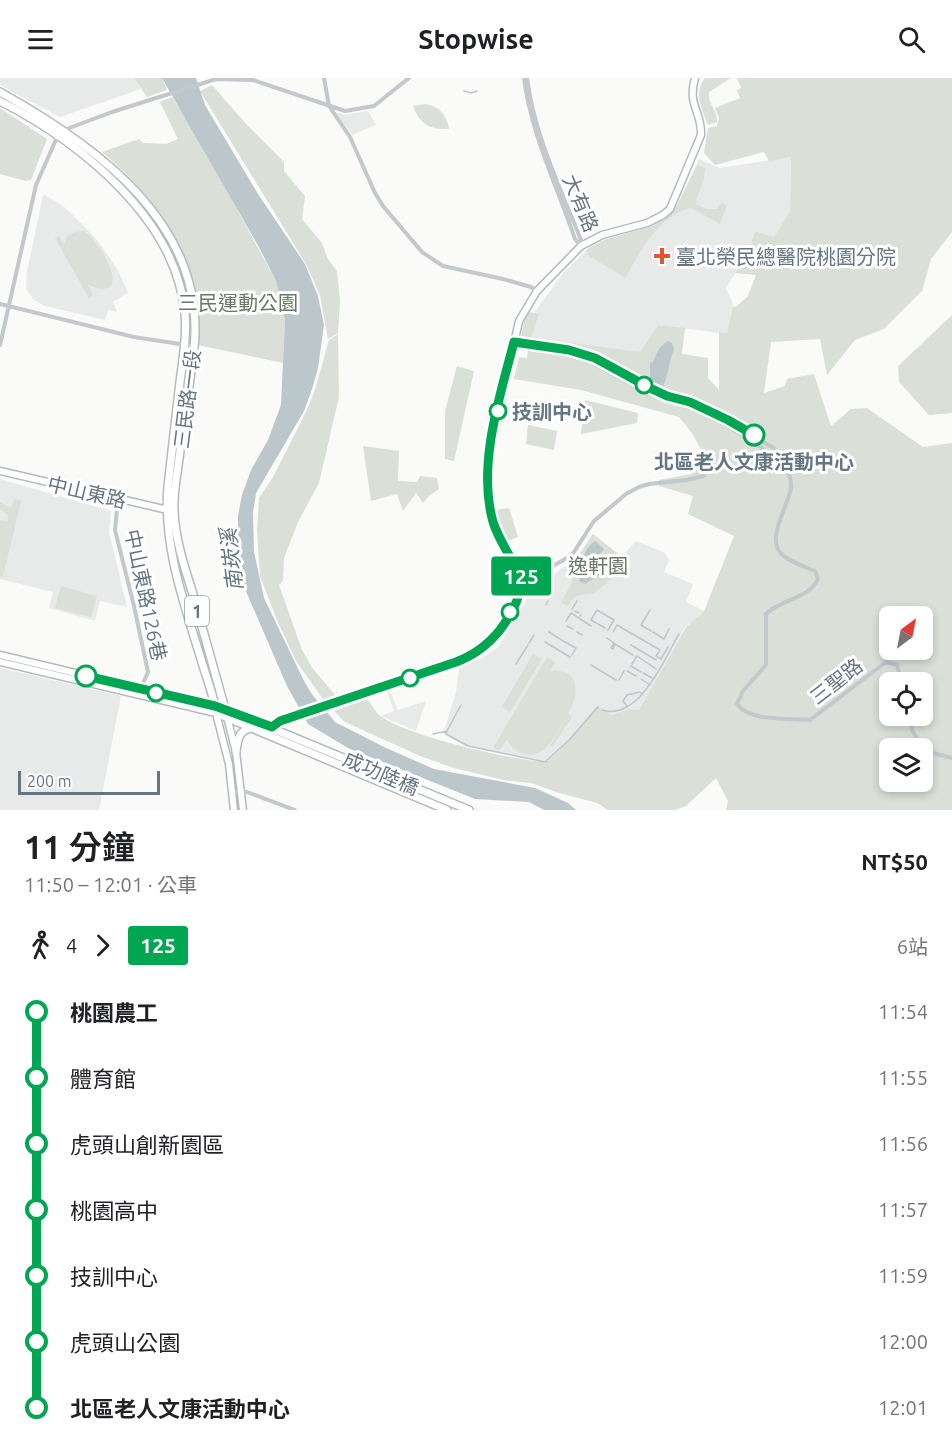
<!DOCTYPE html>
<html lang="zh-TW">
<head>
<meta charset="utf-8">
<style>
	:root { --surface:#fff; --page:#f2f2f2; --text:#202124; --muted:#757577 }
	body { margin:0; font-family:Ubuntu,"Noto Sans TC",sans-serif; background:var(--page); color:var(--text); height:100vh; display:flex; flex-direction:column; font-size:22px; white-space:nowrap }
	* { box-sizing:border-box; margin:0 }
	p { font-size:20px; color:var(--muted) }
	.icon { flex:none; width:33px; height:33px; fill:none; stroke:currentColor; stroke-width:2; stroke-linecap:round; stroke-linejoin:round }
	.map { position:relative; height:732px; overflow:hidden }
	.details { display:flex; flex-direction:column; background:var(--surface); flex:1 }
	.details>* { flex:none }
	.badge { padding:0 12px; border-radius:4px; font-size:21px; line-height:39px }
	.needle { width:39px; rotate:32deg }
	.buttons { position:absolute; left:879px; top:528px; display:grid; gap:12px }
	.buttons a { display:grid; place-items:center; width:54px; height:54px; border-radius:9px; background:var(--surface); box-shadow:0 3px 9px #0003; font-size:30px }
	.scale { position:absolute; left:18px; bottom:15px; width:142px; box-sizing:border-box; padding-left:6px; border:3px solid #657683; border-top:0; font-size:16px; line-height:21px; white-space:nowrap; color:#657683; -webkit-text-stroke:4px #fff; paint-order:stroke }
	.map>.badge { position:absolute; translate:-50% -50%; box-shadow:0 0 0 3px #fff }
	.legs { display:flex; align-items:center; gap:9px; height:66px; padding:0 24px; font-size:20px }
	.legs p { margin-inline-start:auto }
	.overview { display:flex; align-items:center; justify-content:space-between; height:102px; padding:0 24px }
	h1 { font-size:33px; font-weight:600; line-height:45px }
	ul { padding:0 24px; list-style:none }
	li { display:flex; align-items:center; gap:21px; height:66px; font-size:22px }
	li i { display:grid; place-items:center; width:9px; height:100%; margin:0 8px; background:currentColor }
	li i::after { content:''; width:15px; height:15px; margin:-8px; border:4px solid; border-radius:50%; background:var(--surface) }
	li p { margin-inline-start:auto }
	li:first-child i { background:linear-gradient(#0000 50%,currentColor 0) }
	li:last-child i { background:linear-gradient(currentColor 50%,#0000 0) }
	header { display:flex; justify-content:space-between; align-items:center; height:78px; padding:0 24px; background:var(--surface); font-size:27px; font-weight:600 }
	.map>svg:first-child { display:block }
	.built { fill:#e8e9e9 }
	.green { fill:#dadfd7; fill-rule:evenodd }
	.water { fill:#bbc7cb }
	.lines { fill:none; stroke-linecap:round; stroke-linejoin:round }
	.stream { stroke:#bbc7cb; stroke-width:1.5 }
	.secondary-casing { stroke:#b3babf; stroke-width:9 }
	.primary-casing { stroke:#b5babe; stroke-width:10 }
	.street { stroke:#c3c8cc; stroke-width:4 }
	.secondary { stroke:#fff; stroke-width:6 }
	.primary { stroke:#fff; stroke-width:7 }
	.line-1-casing { stroke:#fff; stroke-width:14 }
	.line-1 { stroke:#00a651; stroke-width:9 }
	.poi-dot { fill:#e4572e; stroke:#fff; stroke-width:2 }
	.stop-1-dot { fill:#fff; stroke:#00a651; stroke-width:3 }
	.labels { text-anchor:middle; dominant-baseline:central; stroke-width:6; stroke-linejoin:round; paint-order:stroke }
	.shield { fill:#fff; stroke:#939fa8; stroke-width:1.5 }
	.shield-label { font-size:18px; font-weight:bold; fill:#657683 }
	.street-label { font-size:20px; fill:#657683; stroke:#fff }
	.poi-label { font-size:20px; fill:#657683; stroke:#fff; text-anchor:start }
	.park-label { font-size:20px; fill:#687a64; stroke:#fff }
	.stop-label { font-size:20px; font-weight:bold; fill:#657683; stroke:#fff; text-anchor:start }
	.water-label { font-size:21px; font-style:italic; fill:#60757c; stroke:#fff }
</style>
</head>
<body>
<header><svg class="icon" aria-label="menu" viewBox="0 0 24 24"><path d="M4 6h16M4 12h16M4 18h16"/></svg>Stopwise<svg class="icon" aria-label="search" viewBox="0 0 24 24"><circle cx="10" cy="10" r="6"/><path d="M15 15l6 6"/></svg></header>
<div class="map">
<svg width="952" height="732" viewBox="0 0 952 732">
	<rect width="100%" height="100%" fill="#fafaf8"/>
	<path class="built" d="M0,0h134l7,11 -81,28 -60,-32z
		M368,33l8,14 -24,10 -17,-23 10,3z
		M791,79l-1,56 -16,24 -19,-6 -10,27 -19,30 7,16 -6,30 -69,-9 -18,27 -110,-15 8,-23 -4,-1 30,-41 27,-26 13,-6 46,-13 16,-9 12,-14 21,-45 21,9z
		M45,117l18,11 16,15 19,20 20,29 10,23 -15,9 4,10 -9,-2 -3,10 -60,-14 -11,-6 -8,-11 1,-17 16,-76z
		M0,401l111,32 -2,21 18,75 -27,-6 -5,20 -46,-13 4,-16 -53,-13z
		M593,456l29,23 14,-16 29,12 4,7 -5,12 29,12 -7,18 18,9 -19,16 -46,84 -10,-2 -18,7 -40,25 -25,21 -80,-16 -23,-12 13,-41 3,-25 23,-10 16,-11 28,-46 4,-16 24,-11 22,-16z
		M0,590l121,28 -22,114h-99z
		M390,613l8,19 28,-9 -10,30 -35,-15 13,-5 -7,-19z"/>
	<path class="green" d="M134,0h28l5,12 -20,7z
		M705,0h26l-22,14c-2,11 9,19 8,30l-9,3c-6,-16 -15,-32 -3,-47z
		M737,0h215v154l-21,27 -9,32 -38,38 -29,11 -28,35 -7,-36 -49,3 -7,51 21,-7 2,-7 27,-5 17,52 20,-17 16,-1 56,39 29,-4v367h-226l2,-9 -12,-23 -30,28 -11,4h-67l-11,-7 -41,-11 -25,-9 -27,-3 -50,-12 -34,-12 -75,-34 -11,-11 33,-12c4,4 7,11 11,15 20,20 137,47 168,48l11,-9 40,-47 14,9 18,-6 10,1 47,-83 18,-16 30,-75 -46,-22 5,-18 -34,-10v-6l32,-6 9,-12 3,-9 -11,-20 -13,-16 -98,-27 -67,-11 5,-22 8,1 2,-14 -9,-3 4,-19 5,-10 10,2 -8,23 109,15 18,-27 27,3 -3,26 26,4v20l11,12v-58l8,1 6,-27 3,1 12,-11 8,-21 -21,-2 11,-16 9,-26 19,6 16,-25 1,-55 -22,4 -5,-9 -49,13 -11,-12 4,-25 9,-2 2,-8 -4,-10 25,-10 -3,-8 4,-2zM890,538h32v34h-32zM890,604h32v34h-32zM890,670h32v34h-32z
		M212,7l35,40 37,37v9l21,25 -3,23 20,24 6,16 9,12 3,30 -2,32 -10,6 -8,-44 -14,-31 -106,-173z
		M172,19l28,44 76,140 9,39 -2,43 -85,-18c5,-82 -36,-142 -96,-193l37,-13 4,4 23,1 12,-5 -18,-37z
		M425,26c14,2 22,11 24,25 -20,1 -29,-5 -36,-23z
		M0,30l47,31 -16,41 -5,1 -26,-7z
		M697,87l8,3 -1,11 -8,21 1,5 10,4h10l5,-6 5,2 -7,19 -30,-16c-33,9 -49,43 -65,70l-36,-22 -3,-6 18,-10 46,-13 16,-9 12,-14z
		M84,153c17,11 53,73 4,54l5,10 -4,3 -34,-60 4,-2 5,8c3,-10 10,-13 20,-13z
		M952,237v98l-23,2 -30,-33 -1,-16z
		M338,256l1,63 -20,86 -21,39 -14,36 -1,23 -4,4 23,65 11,19 23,27 -13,3 -27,-38 -19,-41 -17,-44 -3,-46 2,-32 14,-21 33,-65 9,-22 14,-50z
		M457,288l17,5 -20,90 -9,-2v-48z
		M585,322l53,13 -1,10 -56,11z
		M528,347l29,6 -3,19 -28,-6z
		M363,368l36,5 -1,30 19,1 3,-6 17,2 2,11 -10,7 -6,7 -7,-10 -13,18 -6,-17 -26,7z
		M14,421l7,2 -18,76 -3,-1v-56l8,1 -1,-7 -7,-5v-7l11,6z
		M509,430l9,29 -10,4 -12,-25v-6z
		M593,456l29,23 -4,8v9l-24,19 -18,3 -9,10 -6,-4 12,-21 -3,-19 11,-9z
		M61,508l36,10 -6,21 -36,-9z
		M533,576l9,5 -32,53 -8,-5z
		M547,579l8,5 -5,9c30,-3 30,23 18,43l4,3 -20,30 -2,-1 15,-26c-10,14 -18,39 -41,34 -8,-2 -14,-8 -17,-15l-8,12 -6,-3z"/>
	<path class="water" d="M162,0h34l9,27 53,89 47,70 13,32 6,29 -6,43 -6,21 -8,22 -48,82 -3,20 1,39 10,46 39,81 8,14 24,29 51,26 48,21 101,19 33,15 8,7h-32l-15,-8 -54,-3 -127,-51 -40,-24 -21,-38 -42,-97 -7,-51v-22l4,-21 9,-25 17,-30 13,-35 4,-85 -9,-39 -16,-32z
		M668,263l4,2 2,6c-5,12 -5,25 -11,37l-10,-2 -3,-6v-15l3,-1c3,-8 6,-16 15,-21z
		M595,463l9,8 -4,5 4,10v8l-19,12 -6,-3 2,-10 -4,-3 7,-9c-1,-7 7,-16 11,-18z"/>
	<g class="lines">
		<path class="stream" d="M464,13l7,2 6,-2
			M546,527l2,-4
			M572,531l5,-8
			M650,532l-9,15 10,6
			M575,533l4,2
			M580,538l1,-1
			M566,543l5,-8 20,13
			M567,548l6,3
			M605,550l-14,-8 6,-10 17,10 -6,10
			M549,554l11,7
			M577,554l5,3
			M613,554l4,-7 43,25 -4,6 5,3 7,-12
			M653,554l11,7 5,-10
			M607,560l7,5 -3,5 2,1 2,-5 18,11
			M561,562l15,8 -4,7
			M545,564l25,15
			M529,565l5,-8
			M631,567l25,15
			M516,586l12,-19
			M632,586l5,-8 19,13
			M591,587l25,15
			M631,588l10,6
			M627,593l9,5
			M643,595l9,5
			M641,601l9,6
			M619,602l5,-9
			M627,628l-4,-5 4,-6 13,-3 3,2
			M602,632c37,12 63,-52 77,-76
			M447,653l14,-26
			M433,656l14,-3 -1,3 22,12 77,16 25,-23 28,-32"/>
		<g class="secondary-casing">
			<path id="secondary" d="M0,393l172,40
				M0,577l225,54 11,43 7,58
				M0,584l216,51 13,51 5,46
				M269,654l11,-11 183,-62c31,-14 53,-46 60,-79l-31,-60 -4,-59 31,-140 18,-30 44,-45 21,-11 45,-12 16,-8 7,-6 31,-74c1,-24 -14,-29 -6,-57"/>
		</g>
		<g class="primary-casing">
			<path id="primary" d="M0,14c95,53 207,132 194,256 -5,40 -11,79 -16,118 -2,15 -5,30 -4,45 1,27 10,55 18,80 11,40 22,79 33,118l244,101
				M0,23c80,41 176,117 185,212 2,23 -2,46 -5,69 -4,35 -8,69 -12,104 -5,60 16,117 33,173 5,18 13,36 15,54l231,97
				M236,674c1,-11 3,-23 16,-24"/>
		</g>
		<path class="street" d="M324,0l5,28 21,31 25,56 8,13 39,46 21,14 60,13 28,8 6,4
			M524,0c7,56 33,108 51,161l6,7
			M527,0c7,56 33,109 54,162v5
			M64,52l48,-18 104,-33 37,1 92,31 29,-5 35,-28
			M0,226l134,33 59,9
			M514,264l55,8 26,8 54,30 18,8 23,6 38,18 47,29v4c8,9 17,22 16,34 -2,20 -29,55 -6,70 9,6 20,10 30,14l3,8c-9,20 -37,20 -52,35v51l-23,26 -6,13c13,18 52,14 73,16l76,-58 11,3 5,17
			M0,267l36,-160 22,-50
			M512,269l56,8 24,8 55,30 41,14 38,18 45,29 4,-1
			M118,421l-3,31 19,76 14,66 -7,16
			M523,502l11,-3 38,-22 22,-34 32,-27 13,-7 10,-3 37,-4 18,-4
			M910,638l2,14 10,18
			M922,672l30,8
			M233,714h14l48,18"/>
		<use href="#secondary" class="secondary"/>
		<use href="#primary" class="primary"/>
	</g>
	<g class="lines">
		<g class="line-1-casing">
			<path id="line-1" d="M86,598l129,30 57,21 8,-6 176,-59c35,-13 60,-45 67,-83 -9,-16 -27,-43 -31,-61 -14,-56 8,-122 22,-176l55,8 26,8 55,30 17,8 23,6 38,18 26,15"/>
		</g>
		<use href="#line-1" class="line-1"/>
	</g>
	<path class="poi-dot" d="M659 169h6v6h6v6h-6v6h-6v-6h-6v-6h6z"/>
	<g class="stop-1-dot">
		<circle cx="644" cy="307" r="8"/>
		<circle cx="498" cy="333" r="8"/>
		<circle cx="754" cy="357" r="10"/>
		<circle cx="510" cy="534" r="8"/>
		<circle cx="86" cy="598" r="10"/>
		<circle cx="410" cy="600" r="8"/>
		<circle cx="156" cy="615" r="8"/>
	</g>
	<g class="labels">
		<rect class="shield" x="185" y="518" width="24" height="30" rx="4.5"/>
		<g class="shield-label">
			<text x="197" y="533">1</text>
		</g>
		<g class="street-label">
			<text transform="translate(581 125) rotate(67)">大有路</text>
			<text transform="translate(187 321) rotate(-83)">三民路一段</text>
			<text transform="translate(87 414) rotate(13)">中山東路</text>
			<text transform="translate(146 517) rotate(78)">中山東路126巷</text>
			<text transform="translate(836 603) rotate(-38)">三聖路</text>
			<text transform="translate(381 695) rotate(23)">成功陸橋</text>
		</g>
		<g class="poi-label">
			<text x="676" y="178">臺北榮民總醫院桃園分院</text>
		</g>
		<g class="park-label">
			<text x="238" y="224">三民運動公園</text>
			<text x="598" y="487">逸軒園</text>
		</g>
		<g class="stop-label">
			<text x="512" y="333">技訓中心</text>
			<text x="754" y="383" text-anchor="middle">北區老人文康活動中心</text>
		</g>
		<g class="water-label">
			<text transform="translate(231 482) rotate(-97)">南崁溪</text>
		</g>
	</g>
</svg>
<div class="buttons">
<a><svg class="needle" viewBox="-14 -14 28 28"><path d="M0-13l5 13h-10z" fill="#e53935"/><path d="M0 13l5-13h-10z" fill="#757577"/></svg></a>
<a><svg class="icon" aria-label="locate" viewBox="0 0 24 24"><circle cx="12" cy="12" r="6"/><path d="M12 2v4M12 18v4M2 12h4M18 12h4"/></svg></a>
<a><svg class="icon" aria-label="layers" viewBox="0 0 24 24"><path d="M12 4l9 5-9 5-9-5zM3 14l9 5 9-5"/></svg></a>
</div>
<div class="scale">200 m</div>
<b class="badge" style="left:521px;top:498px;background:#00a651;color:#fff">125</b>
</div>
<section class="details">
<div class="overview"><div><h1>11 分鐘</h1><p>11:50 – 12:01 · 公車</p></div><b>NT$50</b></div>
<div class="legs"><svg class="icon" aria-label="walk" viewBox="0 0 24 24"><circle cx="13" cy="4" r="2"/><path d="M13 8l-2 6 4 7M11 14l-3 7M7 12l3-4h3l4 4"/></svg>4<svg class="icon" aria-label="forward" viewBox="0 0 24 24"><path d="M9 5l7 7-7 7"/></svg><b class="badge" style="background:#00a651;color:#fff">125</b><p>6站</p></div>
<ul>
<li><i style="color:#00a651"></i><b>桃園農工</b><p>11:54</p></li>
<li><i style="color:#00a651"></i><span>體育館</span><p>11:55</p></li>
<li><i style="color:#00a651"></i><span>虎頭山創新園區</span><p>11:56</p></li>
<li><i style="color:#00a651"></i><span>桃園高中</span><p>11:57</p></li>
<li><i style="color:#00a651"></i><span>技訓中心</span><p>11:59</p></li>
<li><i style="color:#00a651"></i><span>虎頭山公園</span><p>12:00</p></li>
<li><i style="color:#00a651"></i><b>北區老人文康活動中心</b><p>12:01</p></li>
</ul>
</section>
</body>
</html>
